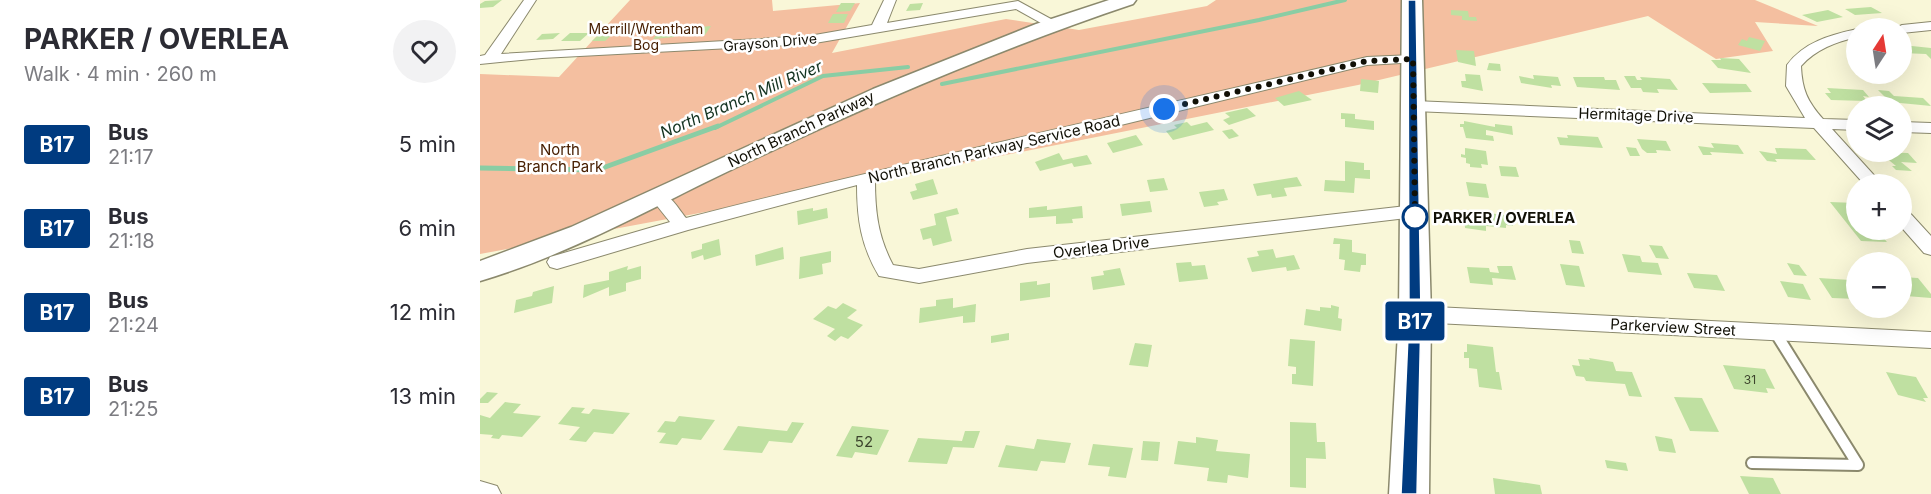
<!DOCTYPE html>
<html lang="en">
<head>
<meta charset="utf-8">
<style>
	:root { --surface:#fff; --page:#f2f2f3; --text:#2b2b33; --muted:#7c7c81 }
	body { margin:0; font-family:Inter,sans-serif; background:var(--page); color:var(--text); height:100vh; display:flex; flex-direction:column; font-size:22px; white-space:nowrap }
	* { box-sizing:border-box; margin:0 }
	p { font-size:20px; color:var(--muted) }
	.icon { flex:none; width:33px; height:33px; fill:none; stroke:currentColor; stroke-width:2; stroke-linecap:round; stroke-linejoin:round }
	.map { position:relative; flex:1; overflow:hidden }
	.panel { display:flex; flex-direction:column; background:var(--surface); width:480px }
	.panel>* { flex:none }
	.badge { padding:0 12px; border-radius:4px; font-size:21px; line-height:39px }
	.needle { width:39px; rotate:12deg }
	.fabs { position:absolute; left:1366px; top:18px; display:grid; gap:12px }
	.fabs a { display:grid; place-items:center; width:66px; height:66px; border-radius:50%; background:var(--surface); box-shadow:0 6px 24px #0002; font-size:30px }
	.you { position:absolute; width:30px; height:30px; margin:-15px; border:4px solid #fff; border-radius:50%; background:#1a73e8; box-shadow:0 0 0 9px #1a73e833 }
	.map>.badge { position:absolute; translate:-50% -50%; box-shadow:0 0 0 3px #fff }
	.round { display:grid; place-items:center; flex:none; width:63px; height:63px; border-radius:32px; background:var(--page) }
	.headline { display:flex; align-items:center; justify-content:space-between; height:102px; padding:0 24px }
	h1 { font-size:28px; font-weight:700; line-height:45px }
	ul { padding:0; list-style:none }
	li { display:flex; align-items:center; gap:18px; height:84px; padding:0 24px }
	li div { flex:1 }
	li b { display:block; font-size:22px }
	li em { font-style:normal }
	li .badge { min-width:66px; font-weight:700; text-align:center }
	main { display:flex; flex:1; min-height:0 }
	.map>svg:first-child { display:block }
	.green { fill:#f4bfa0 }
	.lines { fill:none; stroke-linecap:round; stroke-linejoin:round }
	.stream-far1 { stroke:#89cda4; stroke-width:4 }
	.stream { stroke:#89cda4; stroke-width:5 }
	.building { fill:#bfe0a1 }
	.lane-casing { stroke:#8b896d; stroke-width:14 }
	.street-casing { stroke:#8b896d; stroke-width:2 }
	.secondary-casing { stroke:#8b896d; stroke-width:3 }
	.primary-casing { stroke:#8b896d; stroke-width:3 }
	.lane { stroke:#fff; stroke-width:10 }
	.street { fill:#fff; fill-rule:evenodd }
	.secondary { fill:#fff; fill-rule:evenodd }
	.primary { fill:#fff; fill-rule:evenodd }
	.line { fill:#003b80; stroke:#fff; stroke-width:1.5 }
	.walk { stroke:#111006; stroke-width:6; stroke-dasharray:0 10.8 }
	.stop-dot { fill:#fff; stroke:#003b80; stroke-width:3 }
	.labels { text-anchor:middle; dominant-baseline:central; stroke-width:5; stroke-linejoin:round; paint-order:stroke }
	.number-label { font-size:12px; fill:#3c442d }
	.far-park-label { font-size:14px; fill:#482003; stroke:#fff }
	.far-street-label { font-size:14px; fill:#111006; stroke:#fff }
	.street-label { font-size:15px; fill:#111006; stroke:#fff }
	.park-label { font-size:15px; fill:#482003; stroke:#fff }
	.stop-label { font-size:15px; font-weight:bold; fill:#111006; stroke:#fff; text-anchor:start }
	.near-number-label { font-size:15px; fill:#3c442d }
	.water-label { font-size:16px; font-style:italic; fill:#133220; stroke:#fff }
</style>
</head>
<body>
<main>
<section class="panel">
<div class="headline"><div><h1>PARKER / OVERLEA</h1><p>Walk · 4 min · 260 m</p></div><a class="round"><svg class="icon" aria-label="heart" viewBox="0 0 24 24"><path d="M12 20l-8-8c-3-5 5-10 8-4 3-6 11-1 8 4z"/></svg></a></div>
<ul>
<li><span class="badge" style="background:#003b80;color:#fff">B17</span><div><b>Bus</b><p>21:17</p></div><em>5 min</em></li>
<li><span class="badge" style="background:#003b80;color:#fff">B17</span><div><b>Bus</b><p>21:18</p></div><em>6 min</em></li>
<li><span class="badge" style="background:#003b80;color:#fff">B17</span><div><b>Bus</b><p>21:24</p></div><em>12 min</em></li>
<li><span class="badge" style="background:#003b80;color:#fff">B17</span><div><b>Bus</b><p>21:25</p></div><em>13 min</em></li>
</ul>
</section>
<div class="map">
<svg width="1451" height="494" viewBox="0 0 1451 494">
	<rect width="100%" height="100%" fill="#f9f7d8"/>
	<path class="green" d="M150,0h142l1,11 87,-8 -28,50 174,-34 73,11 128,-24 9,-6h539l63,26 -63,-4 18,29 -57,8 -68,-43 -290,69 -418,83 -460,86v-180l79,3z"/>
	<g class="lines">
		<path class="stream-far1" d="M462,84l317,-64 86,-20
			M235,128l108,-52 85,-9"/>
		<path class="stream" d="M0,168l117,2 121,-44"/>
	</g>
	<path class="building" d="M22,0l-9,7 -13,1v-4l5,-3z
		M361,3h14l-5,8 -14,1z
		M443,3l-3,7 -14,1 4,-7z
		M1391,7l11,6 -27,2 -10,-6z
		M971,10l17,1 1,6h7l1,4 -15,-1v-4l-11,-1z
		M1348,10l15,7 -26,5 -15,-7z
		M353,14h15l-4,9h-16z
		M231,26l-6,9h-20l5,-7z
		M140,28l-15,13h-13l13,-12z
		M201,29l-7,8 -21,2 8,-9z
		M80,33l-7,6 -17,1 6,-6z
		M90,33h19l-9,8h-19z
		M1269,37l16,4 -5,10 -22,-6 4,-6 5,2z
		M1422,45l29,3v11l-5,-5 -24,-1z
		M976,50l18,1 2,15 -18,-4z
		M1240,58l19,1 12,14 -33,-5 -7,-8h10z
		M1009,63l11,1 1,7 -14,-1z
		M985,74l15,1 3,16 -21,-4 -1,-6h5z
		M1053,75l25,2 3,9 -10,-1 1,3 -31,-5 -2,-7 15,3z
		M1144,76h11l2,4h5l-2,-3 30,2 8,11 -21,-1 2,4 -16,-1 -2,-4h-10z
		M1093,77h31l1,3h11l4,10 -43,-3z
		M881,79l18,2 -1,12 -18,-2z
		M1222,83l44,1 6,8 -42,1z
		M1347,88l36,2 6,7 -6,-1 4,5 -36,-1 -6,-7h6z
		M1398,90l11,1 5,5 29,2 8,8 -41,-4z
		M819,91l13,9 -28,6 -9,-8z
		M767,108l9,8 -27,9 -6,-5 7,-3 -5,-4z
		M861,113l14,1v5l19,2v9l-29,-3v-8h-4z
		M984,121l31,6v-3l17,2 1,9 -27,-5v5l7,1 1,5 -28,-3 -3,-11h-3v-3h4z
		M707,122l4,4 16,-4 7,8 -41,10 -7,-9 11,-3 -3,-3z
		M752,129l7,7 -10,3 -7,-8z
		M656,135l7,10 -30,8 -6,-10z
		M1087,135l31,2 5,11 -43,-3 -3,-8 11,1z
		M1157,139l29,2 5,10 -15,-1 1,3h-10l-5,-4z
		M1231,143l27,2 6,9 -34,-2 2,3h-9l-5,-9 16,2z
		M1146,147l10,1 4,8h-10z
		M985,148l21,3 2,14 -7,-1 1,4 -12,-1v-3l-4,-1v-5l-5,-1v-3l4,1z
		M1295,148l31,1 10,11 -41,-1 2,3 -10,-1 -8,-10 18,3z
		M1399,152l29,1 9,10 -16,-1 11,9 -16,-1 -4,-4h4z
		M579,153l4,7 24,-5 5,9 -18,3 -2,-4 -32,8 -5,-9z
		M865,161l19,2v7h6v9l-15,-1 -1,15 -30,-2 1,-11 20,1z
		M1019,166l17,1 3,10 -18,-1z
		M817,177l5,9 -18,2 3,8 -15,2 -1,-4 -14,2 -4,-12z
		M684,178l4,12 -18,2 -3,-12z
		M453,179l5,15 -25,6 -3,-8 7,-2 -2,-6z
		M986,182l20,2 3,14 -20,-2z
		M744,189l4,11 -11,2 2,3 -15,2 -5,-15z
		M670,201l2,11 -30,4 -2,-12z
		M1350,202l26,1 1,27h20l10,12 -26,-1z
		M567,206v4l35,-4 1,12 -11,1 1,4 -17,1v-8l-27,2v-10z
		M333,208v3l14,-3 1,10 -30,7 -1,-14z
		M477,208l2,6 -13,3 6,24 -19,5 -2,-8 -8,2 -3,-11 16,-4 -2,-11z
		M992,211l40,5 1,10 -7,-1v3l-20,-2v5l-21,-3 -1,-15 8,1z
		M854,238l18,2v12l14,2v11h-5l-1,7 -16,-2 1,-10 -6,-1 1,-15h-7z
		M239,239l2,16 -17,5 -1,-5 -11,4 -1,-7 11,-3v-5z
		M1089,240l11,1 4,13 -12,-1z
		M1169,245l13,1 7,13 -13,-1z
		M303,247l1,12 -28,7 -1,-11z
		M793,249l3,9 18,-3 6,14 -13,2 -1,-4 -34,5 -5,-14 12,-2 -2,-5z
		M351,251v11l-9,2 1,10 -24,5 1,-22z
		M1142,254l18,2 2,6 16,1 4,12 -34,-3z
		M711,262l1,4 13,-1 3,14 -29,3 -3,-19z
		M1307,263l12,2 8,11 -13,-1z
		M1080,264l19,2 6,21 -19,-2z
		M148,266l-1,4 14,-4v13l-15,4v8l-17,5v-9l-26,11 1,-13 25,-5v-8z
		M1017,266h15l4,14 -24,-2 1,7 -23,-2 -3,-16 22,1 1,4 9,1z
		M640,268l5,17 -32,5 -2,-13 13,-2 -1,-4z
		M1207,273l30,2 8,16 -31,-3z
		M1422,277l16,1 13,16v4l-25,-2 -4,-6z
		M1339,278l31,2 7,10v9l-25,-1z
		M557,281v4l13,-2v14l-30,4v-18z
		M1300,281l23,3 8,16 -23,-3z
		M74,286l-2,17 -38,10 2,-13 16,-4 1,-4z
		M473,298v10l23,-4 -1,18 -12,1v-7l-44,7 1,-15 16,-2v-6z
		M363,303l14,7 -10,8 16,7 -15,14 -7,-3 -6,5 -8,-5 8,-7 -22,-10 15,-13 8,3z
		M851,305l8,2 -1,11 4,1 -1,12 -37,-6 2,-16 14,2v-4l11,1z
		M529,333v7l-18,3v-7z
		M810,339l25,2 -2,45 -21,-2v-10h4v-7l-8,-1z
		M655,343l17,2 -4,22 -19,-2z
		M987,344l26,3 3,25h3l3,18 -23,-3 -2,-18 -8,-1v-10h-5v-6h3z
		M1109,358l24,4 3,9 16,1 10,25 -13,-1 -4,-12 -39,-3 -2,-4 -8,-1 -4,-11 8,1 -2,-7 12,1z
		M1243,365l42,4 10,20 -9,-1 2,5 -34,-4z
		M1406,372l30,5 12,21h-5l3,4 -28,-7z
		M7,392l11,1 -10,10h-8v-4z
		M1194,397l28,1 17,34 -29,-1z
		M25,402l16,2 -8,9 28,3 -19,21 -20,-2 -3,4 -8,-1 2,-3 -13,-1v-19l10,3z
		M92,407l13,1 -4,5 8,1 4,-5 37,4 -17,21 -19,-2 -8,10 -17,-2 11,-13 -22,-3z
		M199,416l36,4 -14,20 -19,-2 -5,7 -18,-2 7,-10 -9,-1 8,-11 10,1z
		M312,422l12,1 -12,20 -23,-2 -7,12 -39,-3 15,-24 49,5z
		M810,422l26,1 1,19h8l1,17 -20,-1v30l-16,-1z
		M372,426l37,4 -12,25 -22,-3 -3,6 -16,-2z
		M485,431h15l-6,17 -21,-1 -6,17 -39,-2 10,-24 44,3z
		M1175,436l17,3 4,14 -17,-2z
		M716,437l22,3 -2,11 34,3 -2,24 -20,-3 -1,8 -20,-2 2,-13 -35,-4 4,-23 18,2z
		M557,439l34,4 -6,20 -24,-2 -4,10 -39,-4 8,-22 28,4z
		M663,441l17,1 -2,19 -17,-1z
		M613,444l40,4 -7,30 -18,-2 2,-9 -22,-2z
		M1125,460l21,3 2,8 -21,-3z
		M1260,476l33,2 8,16h-32z
		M1013,478l47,7 2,9h-47z"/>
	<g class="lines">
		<g class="lane-casing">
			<path id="lane" d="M1295,332l83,133
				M1272,463l106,2"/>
		</g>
		<g class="street-casing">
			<path id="street" d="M44,0h12l-35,54 308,-18 63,-11 12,-25h12l-9,23 131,-22 42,23 -7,4 -5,-1 -32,-18 -207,35 -267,14 -62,6v-8l5,-1z
				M1451,22v8l-29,3v-5h-6l6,-3z
				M1377,29v8c-21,5 -41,12 -56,29 1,23 6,35 22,53l34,1v10l-25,-1 50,55h-18l-50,-56 -400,-17 -8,-5 8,-5 391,17 -19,-32 1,-21c17,-23 43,-30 70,-36z
				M933,55l7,4 -2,3 -51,3 -312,76 -180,39c0,32 3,57 18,85l26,4 108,-20 388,-44 7,2 2,4 -2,4 -7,2 -388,46 -108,20 -40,-7c-18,-30 -22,-57 -22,-91l-169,45 -131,39 -7,-2 -3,-5 3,-5 120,-35 -20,-25 3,-4c15,-4 24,14 33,25 226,-58 454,-107 681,-161z
				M1422,122l29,1v10l-29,-1z
				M1422,210l7,2 22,24v19l-7,-2 -22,-25z
				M935,306l516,26v16l-516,-26 -8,-2 -3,-6 3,-6z
				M0,481l17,5 4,8h-21z"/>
		</g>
		<g class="secondary-casing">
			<path id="secondary" d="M629,0h27l-3,4c-131,44 -258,98 -383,157 -89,41 -175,92 -270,120v-20l91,-34 302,-138 163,-65z"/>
		</g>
		<g class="primary-casing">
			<path id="primary" d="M922,0h20l9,314 -2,180h-40l10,-180z"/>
		</g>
		<use href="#lane" class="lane"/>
		<use href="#street" class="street"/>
		<use href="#secondary" class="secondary"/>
		<use href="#primary" class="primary"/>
	</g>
	<path class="line" d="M928,0h8l5,314 -4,180h-16l8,-180z"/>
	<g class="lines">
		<path class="walk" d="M684,109l203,-48 46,-2 2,158"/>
	</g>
	<circle class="stop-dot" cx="935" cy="217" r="12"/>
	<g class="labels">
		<g class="number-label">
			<text x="1270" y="379">31</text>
		</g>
		<g class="far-park-label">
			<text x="166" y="28">Merrill/Wrentham<tspan x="166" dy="16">Bog</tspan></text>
		</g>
		<g class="far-street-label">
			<text transform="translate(290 42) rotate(-5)">Grayson Drive</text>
		</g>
		<g class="street-label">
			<text transform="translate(1156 115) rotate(2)">Hermitage Drive</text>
			<text transform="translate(321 129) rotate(-25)">North Branch Parkway</text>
			<text transform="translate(514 149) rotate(-13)">North Branch Parkway Service Road</text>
			<text transform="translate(621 247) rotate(-7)">Overlea Drive</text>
			<text transform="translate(1193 327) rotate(3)">Parkerview Street</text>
		</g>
		<g class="park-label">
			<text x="80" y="149">North<tspan x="80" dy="17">Branch Park</tspan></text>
		</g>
		<g class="stop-label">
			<text x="953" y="217">PARKER / OVERLEA</text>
		</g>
		<g class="near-number-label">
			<text x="384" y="441">52</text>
		</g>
		<g class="water-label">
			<text transform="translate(261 99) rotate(-23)">North Branch Mill River</text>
		</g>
	</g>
</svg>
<div class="fabs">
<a><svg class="needle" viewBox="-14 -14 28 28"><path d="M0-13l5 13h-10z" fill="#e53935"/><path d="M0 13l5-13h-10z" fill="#7c7c81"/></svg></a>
<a><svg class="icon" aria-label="layers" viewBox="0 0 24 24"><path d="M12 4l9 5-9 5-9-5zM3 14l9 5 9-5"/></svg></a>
<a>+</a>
<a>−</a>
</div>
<div class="you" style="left:684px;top:109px"></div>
<b class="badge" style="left:935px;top:321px;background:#003b80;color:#fff">B17</b>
</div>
</main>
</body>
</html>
